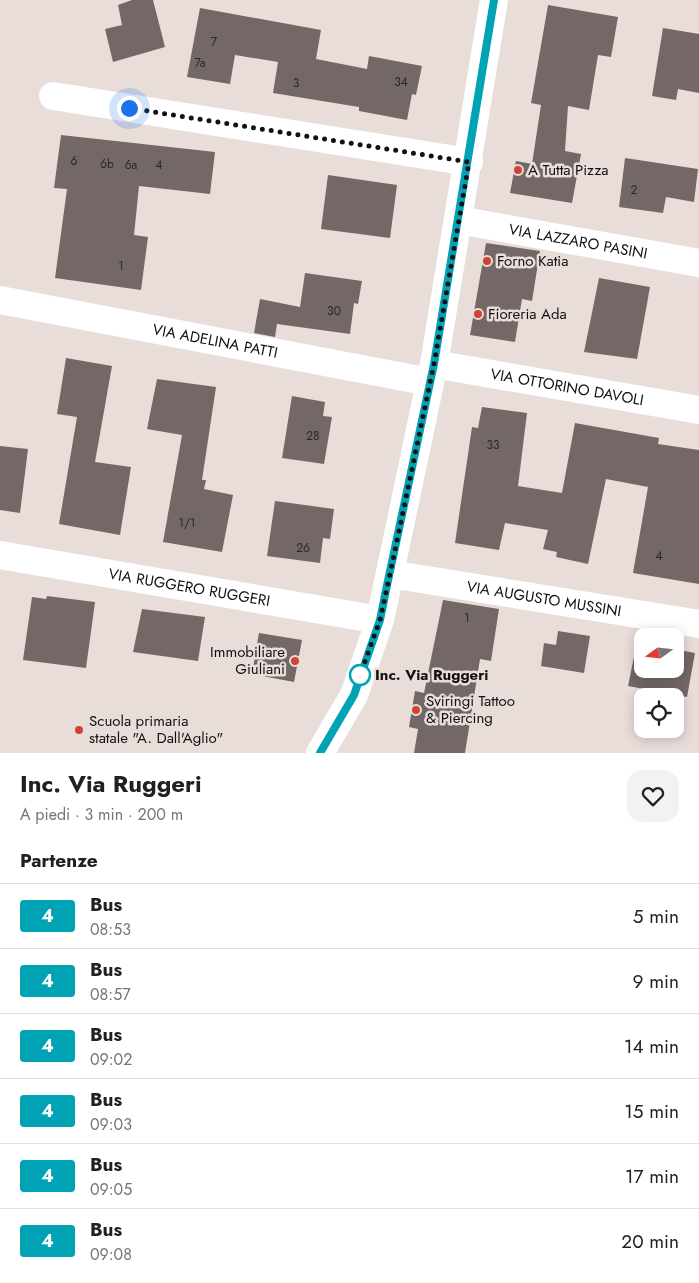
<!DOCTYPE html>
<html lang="it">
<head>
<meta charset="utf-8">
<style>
	:root { --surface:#fff; --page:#f2f2f2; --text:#202124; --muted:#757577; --line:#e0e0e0 }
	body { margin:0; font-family:Jost,sans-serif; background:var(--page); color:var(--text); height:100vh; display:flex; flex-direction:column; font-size:19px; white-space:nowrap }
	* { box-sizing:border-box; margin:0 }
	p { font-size:16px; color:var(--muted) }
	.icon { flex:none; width:28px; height:28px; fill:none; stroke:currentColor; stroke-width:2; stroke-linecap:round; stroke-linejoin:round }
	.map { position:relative; height:753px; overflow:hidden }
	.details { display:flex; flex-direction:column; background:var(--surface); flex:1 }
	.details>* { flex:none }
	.badge { padding:0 10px; border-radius:4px; font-size:18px; line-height:32px }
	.needle { width:32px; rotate:255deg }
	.buttons { position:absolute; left:634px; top:628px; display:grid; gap:10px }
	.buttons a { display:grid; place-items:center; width:50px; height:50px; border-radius:10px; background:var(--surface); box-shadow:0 2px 12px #0003; font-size:25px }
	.you { position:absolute; width:25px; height:25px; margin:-12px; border:4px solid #fff; border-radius:50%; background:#1a73e8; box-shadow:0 0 0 8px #1a73e833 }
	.map>.badge { position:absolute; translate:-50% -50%; box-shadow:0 0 0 2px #fff }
	h2 { padding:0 20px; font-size:19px; line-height:45px }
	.round { display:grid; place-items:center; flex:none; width:52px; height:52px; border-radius:15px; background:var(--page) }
	.headline { display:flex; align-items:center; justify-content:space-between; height:85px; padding:0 20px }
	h1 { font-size:24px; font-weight:700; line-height:38px }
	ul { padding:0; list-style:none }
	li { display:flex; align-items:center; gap:15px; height:65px; padding:0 20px; border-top:1px solid var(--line) }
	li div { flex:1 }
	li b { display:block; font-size:19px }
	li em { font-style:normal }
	li .badge { min-width:55px; font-weight:700; text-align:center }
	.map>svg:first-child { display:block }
	.building { fill:#736866 }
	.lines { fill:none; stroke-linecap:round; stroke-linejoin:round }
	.minor { stroke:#fff; stroke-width:28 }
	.line-casing { stroke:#fff; stroke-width:11 }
	.line { stroke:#00a3b4; stroke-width:8 }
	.walk { stroke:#141010; stroke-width:5; stroke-dasharray:0 9 }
	.poi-dot { fill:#d04334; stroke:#e9ddda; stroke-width:2 }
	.stop-dot { fill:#fff; stroke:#00a3b4; stroke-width:2.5 }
	.labels { text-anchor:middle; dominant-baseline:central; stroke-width:5; stroke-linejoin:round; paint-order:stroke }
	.number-label { font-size:12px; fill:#2c2626 }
	.poi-label { font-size:15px; fill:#141010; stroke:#e9ddda; text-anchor:start }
	.street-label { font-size:15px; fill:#141010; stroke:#e9ddda }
	.stop-label { font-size:15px; font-weight:bold; fill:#141010; stroke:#e9ddda; text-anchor:start }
</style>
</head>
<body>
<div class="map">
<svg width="699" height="753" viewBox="0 0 699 753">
	<rect width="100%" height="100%" fill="#e9ddda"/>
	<path class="building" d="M132,0h21l12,47 -52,15 -8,-33 17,-4 -4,-20z
		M548,5l70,12 -7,40 -13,-2 -9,55 -21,-4 -3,45 16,3 -9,49 -62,-10 6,-32 16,3 9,-59 -10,-2z
		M200,8l121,22 -5,29 51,10 2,-13 53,10 -6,29 -4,-1 -5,26 -48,-9v-4l-86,-14 5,-31 -43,-7 -5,29 -43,-7z
		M663,28l36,6v59l-21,-4 -2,11 -24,-4z
		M61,135l154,17 -5,42 -71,-8 -5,49 14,2 -7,53 -86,-12 12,-89 -13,-1z
		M625,158l73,11 -4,33 -28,-5 -3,16 -44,-6z
		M328,175l69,10 -7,53 -69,-9z
		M486,243l54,8 -8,50 -10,-2 -7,43 -45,-7z
		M305,273l57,8 -4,23 -4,-1 -4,31 -73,-10 -2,13 -21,-4 6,-34 40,8z
		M599,278l51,9 -13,72 -53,-7z
		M66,358l46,8 -17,96 36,5 -11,68 -61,-11 18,-107 -20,-3z
		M157,379l59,8 -14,93h4l-2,9 29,6 -11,57 -59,-10 19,-107 -35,-6z
		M292,396l33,6 -2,14 9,1 -8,47 -42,-6z
		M482,407l45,6 -9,73 44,7 13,-70 84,15 -1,6 41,6v134l-66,-11 15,-86 -42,-8 -18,85 -32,-7 1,-5 -14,-3 5,-19 -43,-7 -6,27 -44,-7 17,-116 6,1z
		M0,446l28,3 -8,64 -20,-3z
		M275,501l59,8 -4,30 -7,-1 -3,25 -53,-7z
		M47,596l48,6 -9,66 -63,-8 9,-63 14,2z
		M443,600l56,9 -8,52 -11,-2 -15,94h-51l4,-24 -9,-2 6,-36 9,2z
		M142,609l63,8 -7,44 -65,-9z
		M558,631l32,5 -6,37 -43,-7 3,-23 12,2z
		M259,633l43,7 -8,42 -42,-8z
		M637,642l5,1v26h33v-20l20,4 -8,44 -59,-11z"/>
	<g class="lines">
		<g class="minor">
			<path d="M53,96l416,66"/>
			<path id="s1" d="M458,220l241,43"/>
			<path id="s2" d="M0,300l430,82"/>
			<path id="s3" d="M434,364l265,46"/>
			<path id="s4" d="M0,555l380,65"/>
			<path id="s5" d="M390,574l309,50"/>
			<path d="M320,753l34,-58 26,-75 54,-256 60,-364"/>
		</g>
	</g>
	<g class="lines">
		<g class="line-casing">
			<path id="line" d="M320,753l34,-58 26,-75 6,-30 48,-226 60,-364"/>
		</g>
		<use href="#line" class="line"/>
		<path class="walk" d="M129,108l340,54 -35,202 -44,210 -10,46 -20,55"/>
	</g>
	<g class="poi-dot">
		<circle cx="518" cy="170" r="5"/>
		<circle cx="487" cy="261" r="5"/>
		<circle cx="478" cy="314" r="5"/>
		<circle cx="295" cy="661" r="5"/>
		<circle cx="416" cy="710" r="5"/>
		<circle cx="79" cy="730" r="5"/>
	</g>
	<circle class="stop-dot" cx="360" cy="675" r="10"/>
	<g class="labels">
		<g class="number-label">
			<text x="214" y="42">7</text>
			<text x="200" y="63">7a</text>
			<text x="401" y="82">34</text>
			<text x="296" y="83">3</text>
			<text x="74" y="161">6</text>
			<text x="107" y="164">6b</text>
			<text x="131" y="165">6a</text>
			<text x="159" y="165">4</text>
			<text x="634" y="190">2</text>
			<text x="121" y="266">1</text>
			<text x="334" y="311">30</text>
			<text x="313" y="436">28</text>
			<text x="493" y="445">33</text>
			<text x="187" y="523">1/1</text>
			<text x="303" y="548">26</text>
			<text x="659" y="556">4</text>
			<text x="467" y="618">1</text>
		</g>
		<g class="poi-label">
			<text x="528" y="170">A Tutta Pizza</text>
			<text x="497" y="261">Forno Katia</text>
			<text x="488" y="314">Fioreria Ada</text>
			<text x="285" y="652" text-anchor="end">Immobiliare<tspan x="285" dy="17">Giuliani</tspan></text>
			<text x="426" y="701">Sviringi Tattoo<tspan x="426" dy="17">&amp; Piercing</tspan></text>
			<text x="89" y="721">Scuola primaria<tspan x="89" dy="17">statale "A. Dall'Aglio"</tspan></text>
		</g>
		<g class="street-label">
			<text stroke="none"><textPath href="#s1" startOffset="122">VIA LAZZARO PASINI</textPath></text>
			<text stroke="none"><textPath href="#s2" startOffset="219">VIA ADELINA PATTI</textPath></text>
			<text stroke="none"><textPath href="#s3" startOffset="135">VIA OTTORINO DAVOLI</textPath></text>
			<text stroke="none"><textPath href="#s4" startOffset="192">VIA RUGGERO RUGGERI</textPath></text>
			<text stroke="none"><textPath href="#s5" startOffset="156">VIA AUGUSTO MUSSINI</textPath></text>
		</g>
		<g class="stop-label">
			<text x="375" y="675">Inc. Via Ruggeri</text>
		</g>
	</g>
</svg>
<div class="buttons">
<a><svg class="needle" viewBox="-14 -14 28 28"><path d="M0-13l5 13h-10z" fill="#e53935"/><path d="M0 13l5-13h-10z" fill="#757577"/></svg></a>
<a><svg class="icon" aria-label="locate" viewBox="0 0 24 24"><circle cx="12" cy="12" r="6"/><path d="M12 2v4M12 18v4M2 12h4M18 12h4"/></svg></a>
</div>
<div class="you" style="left:129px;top:108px"></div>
</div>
<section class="details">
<div class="headline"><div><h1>Inc. Via Ruggeri</h1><p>A piedi · 3 min · 200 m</p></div><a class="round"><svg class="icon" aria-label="heart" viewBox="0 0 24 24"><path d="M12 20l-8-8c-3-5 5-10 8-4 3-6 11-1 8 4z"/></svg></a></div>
<h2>Partenze</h2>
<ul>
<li><span class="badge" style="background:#00a3b4;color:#fff">4</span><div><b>Bus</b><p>08:53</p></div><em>5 min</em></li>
<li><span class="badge" style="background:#00a3b4;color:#fff">4</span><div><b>Bus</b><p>08:57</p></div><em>9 min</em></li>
<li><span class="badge" style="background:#00a3b4;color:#fff">4</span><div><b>Bus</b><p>09:02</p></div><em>14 min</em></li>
<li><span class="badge" style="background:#00a3b4;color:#fff">4</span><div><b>Bus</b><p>09:03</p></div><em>15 min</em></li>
<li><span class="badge" style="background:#00a3b4;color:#fff">4</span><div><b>Bus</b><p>09:05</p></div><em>17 min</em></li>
<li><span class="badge" style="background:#00a3b4;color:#fff">4</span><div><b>Bus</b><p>09:08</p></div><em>20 min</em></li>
</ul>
</section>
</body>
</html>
